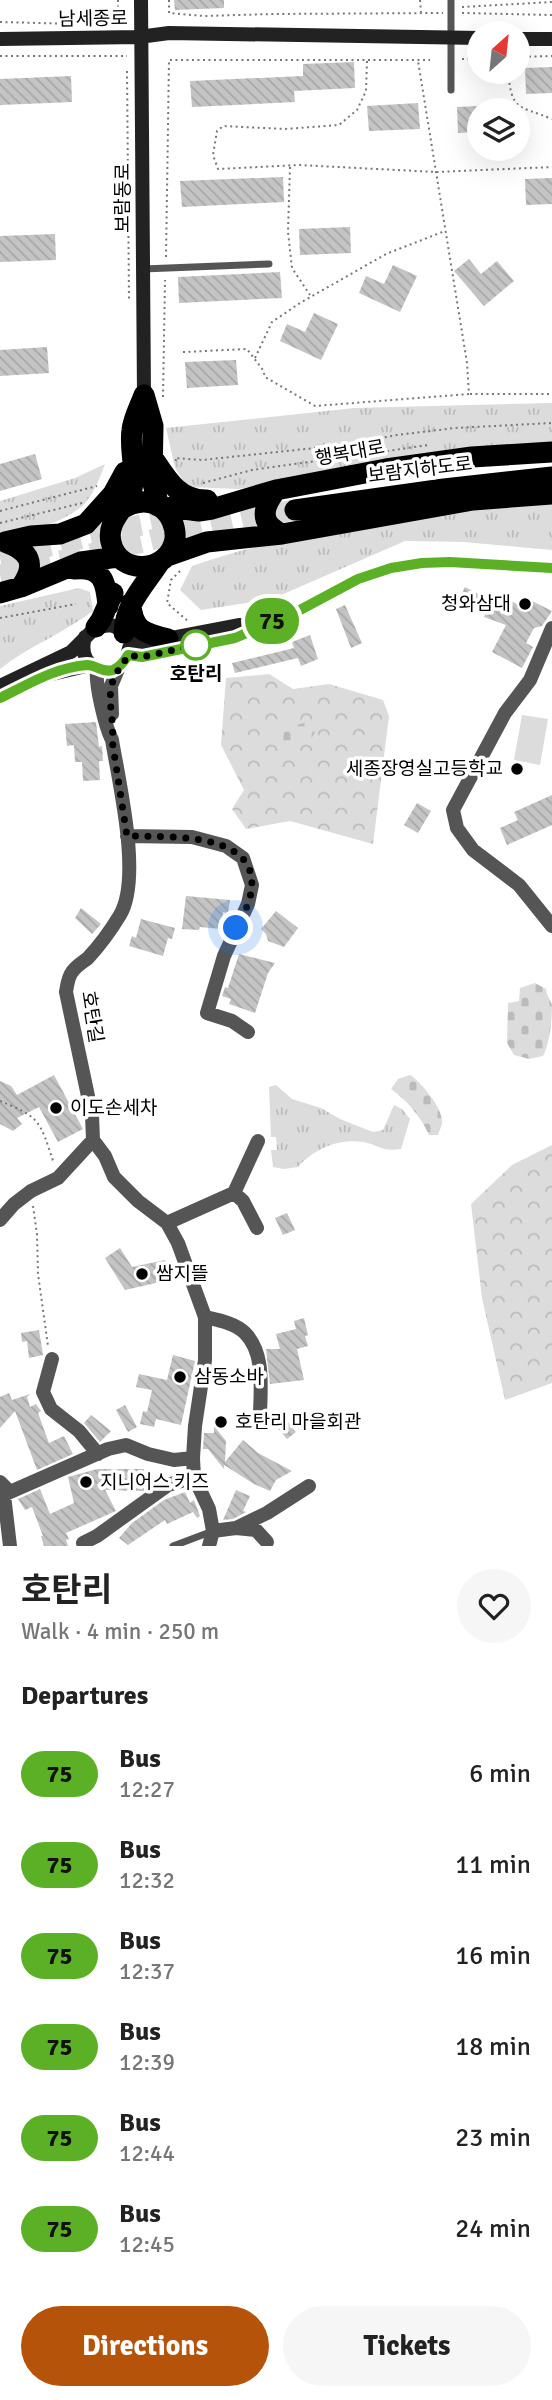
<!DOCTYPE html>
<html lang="en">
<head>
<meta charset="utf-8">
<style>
	:root { --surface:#fff; --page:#f6f6f6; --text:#222; --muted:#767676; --accent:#b45309 }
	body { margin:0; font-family:Signika,"Noto Sans KR",sans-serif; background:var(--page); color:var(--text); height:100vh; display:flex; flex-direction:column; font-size:26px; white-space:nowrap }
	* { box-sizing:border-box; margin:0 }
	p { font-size:23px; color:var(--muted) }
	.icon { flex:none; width:38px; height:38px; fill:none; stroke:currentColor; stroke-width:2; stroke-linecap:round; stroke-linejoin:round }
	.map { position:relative; height:1546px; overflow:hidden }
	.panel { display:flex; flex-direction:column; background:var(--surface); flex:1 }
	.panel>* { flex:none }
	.badge { padding:0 14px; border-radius:23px; font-size:24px; line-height:46px }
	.needle { width:46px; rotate:27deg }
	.buttons { position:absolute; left:467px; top:21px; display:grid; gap:14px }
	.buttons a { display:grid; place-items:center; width:63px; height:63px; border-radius:50%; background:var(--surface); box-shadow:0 7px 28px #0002; font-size:35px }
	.you { position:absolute; width:35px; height:35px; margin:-18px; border:5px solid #fff; border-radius:50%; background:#1a73e8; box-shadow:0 0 0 10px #1a73e833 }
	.map>.badge { position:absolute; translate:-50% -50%; box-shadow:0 0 0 4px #fff }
	h2 { padding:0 21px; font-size:26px; line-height:63px }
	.round { display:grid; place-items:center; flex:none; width:74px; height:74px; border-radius:37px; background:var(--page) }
	.summary { display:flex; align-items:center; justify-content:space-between; height:119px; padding:0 21px }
	h1 { font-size:33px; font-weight:700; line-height:52px }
	.cta { display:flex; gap:14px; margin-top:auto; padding:14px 21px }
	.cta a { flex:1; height:80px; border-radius:42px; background:var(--accent); color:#fff; font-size:28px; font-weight:700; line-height:80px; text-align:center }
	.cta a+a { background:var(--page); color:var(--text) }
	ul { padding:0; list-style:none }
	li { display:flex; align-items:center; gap:21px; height:91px; padding:0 21px }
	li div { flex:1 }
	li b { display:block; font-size:26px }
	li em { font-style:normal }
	li .badge { min-width:77px; font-weight:700; text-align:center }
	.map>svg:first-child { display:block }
	.grass { fill:url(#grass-tufts) }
	.forest { fill:url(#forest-crowns) }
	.cemetery { fill:url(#cemetery-stones) }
	.pitch { fill:#dcdcdc }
	.building { fill:url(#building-back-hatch) }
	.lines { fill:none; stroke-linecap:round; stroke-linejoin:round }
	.highway-tunnel { stroke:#d9d9d9; stroke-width:21; stroke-dasharray:21 10; stroke-linecap:butt }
	.path { stroke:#777; stroke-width:2; stroke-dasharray:2 3.5; stroke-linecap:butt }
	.lane { stroke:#555; stroke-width:7 }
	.street { stroke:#555; stroke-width:14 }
	.secondary { stroke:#222; stroke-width:14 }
	.highway { stroke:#000; stroke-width:21 }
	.line-casing { stroke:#fff; stroke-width:16 }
	.line { stroke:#5bb025; stroke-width:10 }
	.walk { stroke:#000; stroke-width:7; stroke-dasharray:0 12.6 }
	.poi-dot { fill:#000; stroke:#fff; stroke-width:2.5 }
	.stop-dot { fill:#fff; stroke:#5bb025; stroke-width:3.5 }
	.labels { text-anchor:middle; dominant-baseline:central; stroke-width:7; stroke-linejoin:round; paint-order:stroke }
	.street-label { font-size:19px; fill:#000; stroke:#fff }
	.poi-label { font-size:19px; fill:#000; stroke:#fff; text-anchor:start }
	.stop-label { font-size:19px; font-weight:bold; fill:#000; stroke:#fff }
</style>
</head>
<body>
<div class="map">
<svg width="552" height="1546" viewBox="0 0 552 1546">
	<defs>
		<pattern id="grass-tufts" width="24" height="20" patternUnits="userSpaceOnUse" patternTransform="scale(1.75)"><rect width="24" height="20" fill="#dcdcdc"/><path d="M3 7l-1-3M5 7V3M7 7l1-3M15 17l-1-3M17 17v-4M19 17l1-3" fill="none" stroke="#bbb"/></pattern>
		<pattern id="forest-crowns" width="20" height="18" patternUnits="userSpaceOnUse" patternTransform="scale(1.75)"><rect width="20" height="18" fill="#dcdcdc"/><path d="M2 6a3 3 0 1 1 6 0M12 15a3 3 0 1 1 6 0" fill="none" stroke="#bbb"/></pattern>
		<pattern id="cemetery-stones" width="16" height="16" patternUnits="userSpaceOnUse" patternTransform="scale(1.75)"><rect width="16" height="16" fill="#dcdcdc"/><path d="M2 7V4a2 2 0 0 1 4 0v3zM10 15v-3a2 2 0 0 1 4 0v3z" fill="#bbb"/></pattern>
		<pattern id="building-back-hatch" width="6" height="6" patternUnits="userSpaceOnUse" patternTransform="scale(1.75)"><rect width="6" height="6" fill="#c4c4c4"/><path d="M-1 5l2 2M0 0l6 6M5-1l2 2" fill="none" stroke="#a7a7a7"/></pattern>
	</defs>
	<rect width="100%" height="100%" fill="#fff"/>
	<path class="grass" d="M552,403v40l-259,35 -54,11 -52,-2 -12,-19 -9,-40 188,-20z
		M105,464c-5,14 -13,34 -24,43 -23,18 -54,25 -81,32v-38l75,-23z
		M552,499v51l-88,-8 -59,-1 -133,58 -71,11 -21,-20 12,-24c115,-40 239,-50 360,-67z
		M79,588l11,4 3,19c-29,22 -64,35 -93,58v-63z
		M276,1085l16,14 29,9 19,11 33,13 10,-2 11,-25 8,4 8,10 -9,30c-18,3 -21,-3 -37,-7 -25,-4 -51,7 -66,25l-14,2 -11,-2 -2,-17h6l-1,-13h-5l-2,-50z"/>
	<path class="forest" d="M269,674l24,15 36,-5 54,16 6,16 -16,128 -83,-23 -44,8 -14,-20 12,-19 -23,-45 5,-67z
		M552,1145v238l-47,17 -23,-102 -11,-94 41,-39z"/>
	<path class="cemetery" d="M313,721l4,3c-2,24 -33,31 -48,12l2,-5z
		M535,983l11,6c1,8 4,9 6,16 0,15 -2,38 -9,51l-14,3 -15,-4 -7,-12 1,-40 11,-2 1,-13z
		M410,1075c12,8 34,34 32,49 -1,4 -3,7 -4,11h-9c-8,-18 -22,-35 -38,-46l7,-10z"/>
	<path class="pitch" d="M522,715l26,4 -8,46 -26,-5z"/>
	<path class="building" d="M174,0h50v8l-49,2z
		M354,62l1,26 -61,3 1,11 -103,5 -2,-26 113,-5v-12z
		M552,67v26l-26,1 -1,-26z
		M71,76l1,26 -72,3v-26z
		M418,103l2,26 -51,2 -2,-25z
		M480,106v26l-22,1 -1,-26z
		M283,177l1,25 -102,5 -2,-26z
		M552,178v26l-26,1 -1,-26z
		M350,227l1,26 -51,2 -1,-26z
		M55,234l1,26 -56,2v-26z
		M469,259l12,15 16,-13 17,20 -30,25 -30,-35z
		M393,265l24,11 -17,36 -41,-19 7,-17 18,8z
		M280,272l2,26 -103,5 -1,-26z
		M314,313l24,11 -17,36 -41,-19 7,-17 18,8z
		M47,347l2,26 -49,3v-26z
		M236,360l2,25 -51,3 -2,-26z
		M35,454l7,25 -42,12v-27z
		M465,587l28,15 2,-3 10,5 3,-5 12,7 4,-9 28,14 -10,15 -8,2 -8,15 7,4 -11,21 -30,-16 14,-27 -22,-8 1,-2 -27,-14z
		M345,605l17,38 -11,5 -15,-39z
		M310,635l8,24 -17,7 -3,-8 -63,15 -3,-10 62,-15 -2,-6z
		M96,722l3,25 3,-1 1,15h-4l1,19 -17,1 -1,-19h-7l-1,-17 -7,1 -2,-22z
		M552,795v30l-45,20 -7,-17 18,-8 -4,-8z
		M417,803l14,8 -13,22 -14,-8z
		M186,896l44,4 -2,13 -5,-1 -2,17 -21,-2 -1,3 -17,-1z
		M81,908l20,16 -9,10 -17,-16z
		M276,911l22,17 -14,19 -16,-6 -2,-7 -5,-5z
		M141,919l34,9 -3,11 -4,-1 -5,18 -34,-10 3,-10 4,2z
		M239,954l36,9 -7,10 -13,40 -26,-9 2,-5 -9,-3 3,-9 3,1z
		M54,1075l29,54 -25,13 -19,-35 -22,11 5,6 -9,7 -13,-7v-43l11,5 6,9z
		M287,1213l8,17 -12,5 -8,-17z
		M120,1248l12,19 33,-7 4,20 -44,10 -20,-32z
		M304,1318l4,17 -3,1 3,10 -11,3 7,31 -34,4 -4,-35h14l-4,-15 20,-5 -2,-8z
		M39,1330l4,25 -14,3 -2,-17 -5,1 -1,-9z
		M173,1355l22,6 -14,64 -25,-6 -2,8 -14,-3 3,-13 4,1 5,-22 -16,-3 3,-13 28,6z
		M9,1393l3,7 18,-6 -3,3 3,10 6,-3 5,7 -3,2 11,30 15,-7 9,18 -36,16 -22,-59 -15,17v-31z
		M125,1405l12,22 -9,5 -12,-22z
		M91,1415l20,16 -11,11 -16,-19z
		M283,1416l13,16 -9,7 -13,-15z
		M214,1426l12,15 -1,21 18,-22 15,13 34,18 -16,9 -6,11 -16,-7 -30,-19v4l-16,-20h-5l1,-16h10z
		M97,1469h47v22l-39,-1 11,21 -50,22 3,6 -3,1 2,6h-24l-3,-10h2l-11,-29 -7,3 -7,-11 22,-10 10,25 24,-11 -6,-26z
		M236,1490l14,6 -7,15 3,1 -13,7 -10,1z
		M185,1492l5,11 4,-3 6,16 -3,2 -4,-6 -26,12 -2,-4 -37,25 -9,-7 13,-15 32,-23z"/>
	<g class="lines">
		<path class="highway-tunnel" d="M0,558l112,-27 75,-15
			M0,575l251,-58 44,-7"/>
		<path class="path" d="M169,0v13l35,3 69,-2 170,-1
			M420,0l1,12
			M462,7l90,-5
			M462,13l90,2
			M0,22l77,2
			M104,24l14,-15v-9
			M0,56h127
			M518,57l34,-1
			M462,59l18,-1
			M367,61l-1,30 -9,19 -18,15 -54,4 -62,-3 -6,5 -4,24 5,14 81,-4 137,7 116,-5
			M127,71l2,229
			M508,72c4,40 10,33 44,47
			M290,167l-2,65 4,36 18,27
			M166,257l3,-197h261
			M183,352l64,-3 16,21 2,7 50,29 154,-12 -2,-31 -49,-302
			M255,358l17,-36 28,-19 86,-49 59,-23
			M470,394h82
			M163,397l2,-117
			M176,461l-1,-3 27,2 141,-15 54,-10 58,-7 97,-5
			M203,483l49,-13 177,-25
			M0,511l97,-25
			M0,523l82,-20
			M180,571l-9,9 -4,23 22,19
			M243,612l22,-2
			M0,618l76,-14
			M0,1101c40,16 40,20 53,60
			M33,1206l4,28 1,40 10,72"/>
		<path class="lane" d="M451,90v-90
			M143,269l126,-5
			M173,1546l40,-15"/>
		<path class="street" d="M552,628l-22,52 -25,33 -52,97 4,18 16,22 46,35 33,41
			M97,669c-2,15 8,57 15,71 7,43 30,138 8,175 -9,15 -20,30 -32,43 -5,4 -12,8 -16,14 -4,5 -5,14 -6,20l26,123 1,25 12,16 9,21 24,24 29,22 11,20 27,74v43l-10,66 -2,32 1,19 15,32 4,22 -4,15
			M112,714l-1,-28 8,-19
			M127,836l65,1 34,9 17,12 9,27 -4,19 -24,52 -17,57 25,8 16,11
			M234,1193l24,-52
			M0,1220l14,-16 17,-13 27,-13 35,-38
			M167,1223l67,-30 9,8 14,27
			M205,1317c13,3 30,6 40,16 21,21 15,58 15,85
			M52,1359l-9,33 8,17 28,22 19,23
			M0,1482l10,10 98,-43 18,-4 22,9 26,6 19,-2
			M10,1492l-6,3 6,51
			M236,1528l31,-15 42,-27
			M213,1531l23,-3 20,2 11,12
			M83,1543l14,-7 71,-51 26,-8"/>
		<path class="secondary" d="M141,0l3,395
			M0,39l139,-2 30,-4 311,5
			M518,39h34
			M85,637c-11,36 38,48 44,11
			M128,655l14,2 93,-19 65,-28 58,-31 33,-11 31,-5 28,-1 102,6
			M0,686l71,-34 25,-25 15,-2 7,3 15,14h18l89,-17 10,5
			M0,698l48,-23 42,-10"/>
		<path class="highway" d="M144,395l9,31 -1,54 7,26
			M153,458c14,21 26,43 54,42
			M276,490c-13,17 -18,33 6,44
			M159,506l40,5 13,-2 64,-19 110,-21 86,-12 80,-5
			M120,510c13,-8 27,-12 40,-3 11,7 16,20 15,32 -6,35 -57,37 -64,3 -5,-22 16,-34 21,-53 5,-19 -3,-40 0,-59 1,-11 8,-24 12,-35
			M295,510l149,-21 108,-12
			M5,542l26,-6 29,-2 26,-10 27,-30 12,-22
			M5,542c25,9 32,22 16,45
			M167,556l40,-14 75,-8 191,-34 79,-6
			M74,569c29,-3 32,13 34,37
			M0,593l21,-6 60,-25 37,-5
			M131,603c1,27 13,30 37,36
			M96,627l5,-7 12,-27
			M124,633c1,-29 20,-47 35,-70"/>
	</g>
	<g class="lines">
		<g class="line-casing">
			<path id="line" d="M0,698c27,-13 56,-31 87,-33 9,0 15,8 26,5 7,-3 11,-8 15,-15l14,2 93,-19 65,-28 58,-31 33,-11 31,-5 28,-1 102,6"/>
		</g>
		<use href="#line" class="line"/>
		<path class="walk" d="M196,645l-54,12 -14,-2c-5,10 -13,17 -16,29 -5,18 3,38 0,56l15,96c43,1 146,-6 121,68 -3,8 -9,16 -12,24"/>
	</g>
	<g class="poi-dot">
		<circle cx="525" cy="604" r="7"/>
		<circle cx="517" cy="769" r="7"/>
		<circle cx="56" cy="1108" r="7"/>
		<circle cx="142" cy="1274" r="7"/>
		<circle cx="180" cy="1377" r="7"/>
		<circle cx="221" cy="1422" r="7"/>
		<circle cx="86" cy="1482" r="7"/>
	</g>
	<circle class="stop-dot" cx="196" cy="645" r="14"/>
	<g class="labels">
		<g class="street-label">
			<text transform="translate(93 19) rotate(-1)">남세종로</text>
			<text transform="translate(123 198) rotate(-90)">보람동로</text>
			<text transform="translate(350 453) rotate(-10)">행복대로</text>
			<text transform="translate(420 470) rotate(-7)">보람지하도로</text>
			<text transform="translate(92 1017) rotate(81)">호탄길</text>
		</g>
		<g class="poi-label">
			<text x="511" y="604" text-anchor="end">청와삼대</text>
			<text x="503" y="769" text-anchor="end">세종장영실고등학교</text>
			<text x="70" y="1108">이도손세차</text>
			<text x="156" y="1274">쌈지뜰</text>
			<text x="194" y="1377">삼동소바</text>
			<text x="235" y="1422">호탄리 마을회관</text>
			<text x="100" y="1482">지니어스 키즈</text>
		</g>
		<g class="stop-label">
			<text x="196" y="674">호탄리</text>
		</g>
	</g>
</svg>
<div class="buttons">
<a><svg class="needle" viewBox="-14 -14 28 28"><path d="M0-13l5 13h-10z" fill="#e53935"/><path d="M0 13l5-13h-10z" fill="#767676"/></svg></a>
<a><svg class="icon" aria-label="layers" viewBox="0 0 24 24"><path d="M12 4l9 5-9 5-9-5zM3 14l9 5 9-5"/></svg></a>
</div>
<div class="you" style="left:236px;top:928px"></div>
<b class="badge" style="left:272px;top:621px;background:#5bb025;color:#111">75</b>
</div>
<section class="panel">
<div class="summary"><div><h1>호탄리</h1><p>Walk · 4 min · 250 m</p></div><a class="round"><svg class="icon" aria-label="heart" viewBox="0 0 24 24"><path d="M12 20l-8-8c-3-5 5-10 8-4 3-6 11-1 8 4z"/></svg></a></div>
<h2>Departures</h2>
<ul>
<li><span class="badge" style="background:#5bb025;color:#111">75</span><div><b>Bus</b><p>12:27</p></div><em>6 min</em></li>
<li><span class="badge" style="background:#5bb025;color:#111">75</span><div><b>Bus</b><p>12:32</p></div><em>11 min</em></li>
<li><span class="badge" style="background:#5bb025;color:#111">75</span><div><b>Bus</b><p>12:37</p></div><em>16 min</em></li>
<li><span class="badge" style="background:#5bb025;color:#111">75</span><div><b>Bus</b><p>12:39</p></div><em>18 min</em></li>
<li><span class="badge" style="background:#5bb025;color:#111">75</span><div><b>Bus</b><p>12:44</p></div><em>23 min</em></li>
<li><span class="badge" style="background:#5bb025;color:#111">75</span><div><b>Bus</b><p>12:45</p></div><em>24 min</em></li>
</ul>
<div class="cta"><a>Directions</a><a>Tickets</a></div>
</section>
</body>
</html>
